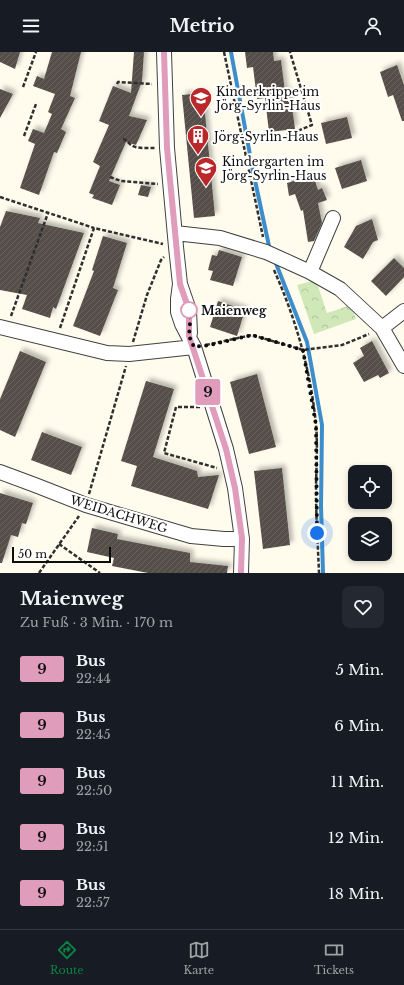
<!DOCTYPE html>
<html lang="de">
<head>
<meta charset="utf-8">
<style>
	:root { --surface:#171b24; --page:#242831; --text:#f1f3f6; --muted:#9ea1a6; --line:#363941; --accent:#0b8043 }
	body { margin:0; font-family:"Libre Baskerville",serif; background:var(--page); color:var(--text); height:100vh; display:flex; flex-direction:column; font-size:15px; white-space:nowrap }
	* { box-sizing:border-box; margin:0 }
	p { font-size:13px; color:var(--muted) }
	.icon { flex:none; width:22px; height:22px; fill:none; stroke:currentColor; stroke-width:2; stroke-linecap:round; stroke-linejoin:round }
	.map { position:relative; height:521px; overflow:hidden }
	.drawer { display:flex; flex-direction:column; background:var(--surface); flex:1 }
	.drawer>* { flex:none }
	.badge { padding:0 8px; border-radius:3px; font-size:14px; line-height:26px }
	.buttons { position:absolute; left:348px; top:413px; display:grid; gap:8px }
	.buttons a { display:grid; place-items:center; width:44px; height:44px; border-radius:8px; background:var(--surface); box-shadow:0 2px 6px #0003; font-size:20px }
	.scale { position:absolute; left:12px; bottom:10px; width:99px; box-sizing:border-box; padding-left:4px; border:2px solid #0d0d0d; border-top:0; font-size:11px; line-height:14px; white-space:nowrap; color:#0d0d0d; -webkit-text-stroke:3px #fff; paint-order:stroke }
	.you { position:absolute; width:20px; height:20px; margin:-10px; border:3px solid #fff; border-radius:50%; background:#1a73e8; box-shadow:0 0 0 6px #1a73e833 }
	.map>.badge { position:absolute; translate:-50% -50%; box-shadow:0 0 0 2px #fff }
	.round { display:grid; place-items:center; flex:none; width:42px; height:42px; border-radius:8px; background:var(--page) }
	.summary { display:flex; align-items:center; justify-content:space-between; height:68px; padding:0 20px }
	h1 { font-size:19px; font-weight:700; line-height:30px }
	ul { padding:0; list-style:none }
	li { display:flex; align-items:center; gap:12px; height:56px; padding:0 20px }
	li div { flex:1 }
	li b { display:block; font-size:15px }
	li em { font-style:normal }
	li .badge { min-width:44px; font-weight:700; text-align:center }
	header { display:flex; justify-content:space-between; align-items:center; height:52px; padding:0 20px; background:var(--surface); font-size:18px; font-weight:700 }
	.tabs { display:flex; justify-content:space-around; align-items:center; height:56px; border-top:1px solid var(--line); background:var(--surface); font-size:11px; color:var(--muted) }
	.tabs a { display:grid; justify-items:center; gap:2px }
	.tabs .selected { color:var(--accent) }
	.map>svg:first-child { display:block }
	.park { fill:url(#park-crowns) }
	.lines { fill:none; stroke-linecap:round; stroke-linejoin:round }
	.stream { stroke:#3c8dcb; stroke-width:4 }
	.building { fill:url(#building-hatch); filter:url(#shadow) }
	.street-casing { stroke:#404040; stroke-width:16 }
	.path { stroke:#2f2f2f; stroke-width:2.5; stroke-dasharray:4 2; stroke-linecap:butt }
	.street { stroke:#fff; stroke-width:14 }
	.line-casing { stroke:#fff; stroke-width:9 }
	.line { stroke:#df9cbb; stroke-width:6 }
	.walk { stroke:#0d0d0d; stroke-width:4; stroke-dasharray:0 7.2 }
	.stop-dot { fill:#fff; stroke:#df9cbb; stroke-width:2 }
	.labels { text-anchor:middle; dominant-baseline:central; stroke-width:4; stroke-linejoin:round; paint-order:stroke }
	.poi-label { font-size:12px; fill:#0d0d0d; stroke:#fff; text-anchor:start }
	.stop-label { font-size:12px; font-weight:bold; fill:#0d0d0d; stroke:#fff; text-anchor:start }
	.street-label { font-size:12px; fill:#0d0d0d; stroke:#fff }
</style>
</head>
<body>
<header><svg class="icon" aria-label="menu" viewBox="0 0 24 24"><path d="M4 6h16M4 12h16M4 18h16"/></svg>Metrio<svg class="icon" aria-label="person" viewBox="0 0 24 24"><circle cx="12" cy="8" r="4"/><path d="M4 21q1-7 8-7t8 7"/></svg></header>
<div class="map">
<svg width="404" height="521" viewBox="0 0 404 521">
	<defs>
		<pattern id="park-crowns" width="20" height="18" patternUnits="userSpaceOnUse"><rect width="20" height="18" fill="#d0e8b8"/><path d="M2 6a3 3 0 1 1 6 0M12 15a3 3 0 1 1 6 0" fill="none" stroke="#b1c69d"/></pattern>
		<pattern id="building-hatch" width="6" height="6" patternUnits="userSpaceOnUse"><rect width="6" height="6" fill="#564f4a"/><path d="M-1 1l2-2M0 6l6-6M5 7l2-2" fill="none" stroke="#696460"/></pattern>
		<filter id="shadow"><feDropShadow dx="3.5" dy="-3.5" stdDeviation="2" flood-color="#0004"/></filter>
	</defs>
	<rect width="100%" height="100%" fill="#fffcee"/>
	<path class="park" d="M316,228l11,33 24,-8 5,14 -42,15 -17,-49z"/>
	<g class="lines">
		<path class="stream" d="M231,0l22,119 16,75
			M275,209l32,81 15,83 -1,81 2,67"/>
	</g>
	<path class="building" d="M0,0h20l-5,17 -15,-7z
		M52,0h29l-11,44 5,2 -14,31 5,3 -9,21 -3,-1 -15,43 -19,-7 15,-44 -7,-3 5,-12 11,4 8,-19 -4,-2 7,-18 -22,-8 4,-10 7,3z
		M134,0h10l-2,29 -13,35 18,4 -11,25 -10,-3 -17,39 11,4 -8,20 -20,-7 2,-3 -5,-2 11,-27 -7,-4 16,-37 -10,-4 14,-35 18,7z
		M245,0h28l1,9 7,-1 4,32h5l5,37 -26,3 -4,-34 -8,1 -4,-32 -6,1z
		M397,13l7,20v36h-2l-9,-26 -5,2 -8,-25z
		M0,37l13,5 -13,24z
		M203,41l12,123 -21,2 -12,-123z
		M347,65l5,21 -26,6 -5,-21z
		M361,108l6,21 -25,8 -7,-21z
		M313,123l5,15 4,-2 5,12 -9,3 4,20 -8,18 -6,1 -5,-32 -2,1 -6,-17 -6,2 -2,-13z
		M141,133l10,2 -3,10 -10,-2z
		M6,159l34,7 -2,5 46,10 -28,76 -3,-2 -3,11 -28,-9 5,-14 -27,-5v-63z
		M372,167l6,21 -5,2 -10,17 -19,-12 12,-21z
		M103,184l24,7 -14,45 5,2 -18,46 -27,-10 21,-55 -2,-1z
		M219,198l23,7 -9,29 -23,-6 3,-9 -5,-1 4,-15 5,1z
		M394,206l10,10v9l-18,19 -15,-15z
		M218,249l27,9 -8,26 -27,-9z
		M372,289l17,32 -9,5 -2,-3 -14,7 -11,-19 11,-7 -4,-8z
		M20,299l26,11 -31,75 -15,-7v-31z
		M257,322l19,73 -27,7 -19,-72z
		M146,329l28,8 -21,68 44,14 1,6 21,-2 -11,34 -77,-23 6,-20 -16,-5z
		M42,380l40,15 -11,28 -40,-15z
		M282,416l8,77 -27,4 -9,-78z
		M0,441l33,10 -7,21 -4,-1 -4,14 -7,-2 -9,28h-2z
		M92,476l26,6 -1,5 73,14v9l38,4 -1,7h-79l-36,-7 2,-8 -27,-6z"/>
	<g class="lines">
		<g class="street-casing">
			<path id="street" d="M164,0l3,96 9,99 4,37 9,26 1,23
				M175,181l45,5 46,14 44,20 30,17 42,39 22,38
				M310,220l23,-54
				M180,232l-2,15v13l4,12 12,23 32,102 9,39 7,51 -1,34
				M0,275l107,26 22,1 65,-7
				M382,276l22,-17
				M0,420l35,13 51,20 105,31 33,3h18"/>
		</g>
		<path class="path" d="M224,0l39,185
			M117,32l1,-2 34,2
			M23,35l13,-35
			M287,83l25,-10 -22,-73
			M24,84l12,-32
			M123,87c4,1 5,4 8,6 6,4 17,3 24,3
			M110,125l11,4 37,3
			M0,145l94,31
			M274,218c22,49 37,102 42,155 2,21 0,44 0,66 0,28 2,55 3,82
			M11,264l37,-103
			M60,276l34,-100 69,16
			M133,290l14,-47 14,-35 3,-3
			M206,293l46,-10 51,15 39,-5 27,-11
			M200,355h-24l-12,46 53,15
			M89,442l37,-128
			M59,492l41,29
			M39,521l40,-57"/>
		<use href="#street" class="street"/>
	</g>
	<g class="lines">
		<g class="line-casing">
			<path id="line" d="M164,0l3,96 13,136 9,26v26l37,113 9,39 7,50 -1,35"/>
		</g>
		<use href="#line" class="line"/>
		<path class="walk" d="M189,258l1,13 -1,13 5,11 16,-2 42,-10 51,15 13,75 1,108"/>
	</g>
	<defs>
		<g id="school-pin" transform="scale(1.15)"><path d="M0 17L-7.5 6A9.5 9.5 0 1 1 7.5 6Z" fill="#bb282a" stroke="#fff"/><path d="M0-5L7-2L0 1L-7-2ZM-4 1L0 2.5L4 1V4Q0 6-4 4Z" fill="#fff"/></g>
		<g id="building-pin" transform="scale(1.15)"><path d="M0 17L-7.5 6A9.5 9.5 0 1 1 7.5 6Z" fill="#bb282a" stroke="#fff"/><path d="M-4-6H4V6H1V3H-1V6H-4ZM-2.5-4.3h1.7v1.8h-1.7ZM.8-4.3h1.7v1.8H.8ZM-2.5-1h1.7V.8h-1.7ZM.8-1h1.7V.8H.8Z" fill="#fff"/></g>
	</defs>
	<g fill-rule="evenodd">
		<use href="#school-pin" x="201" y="46"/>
		<use href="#building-pin" x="198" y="84"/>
		<use href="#school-pin" x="206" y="116"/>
	</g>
	<circle class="stop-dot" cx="189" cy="258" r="8"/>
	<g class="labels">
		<g class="poi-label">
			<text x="216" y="39">Kinderkrippe im<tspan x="216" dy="14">Jörg-Syrlin-Haus</tspan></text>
			<text x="214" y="84">Jörg-Syrlin-Haus</text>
			<text x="222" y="109">Kindergarten im<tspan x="222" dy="14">Jörg-Syrlin-Haus</tspan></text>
		</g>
		<g class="stop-label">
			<text x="201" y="258">Maienweg</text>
		</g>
		<g class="street-label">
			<text transform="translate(119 462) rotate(17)">WEIDACHWEG</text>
		</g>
	</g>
</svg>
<div class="buttons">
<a><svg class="icon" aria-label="locate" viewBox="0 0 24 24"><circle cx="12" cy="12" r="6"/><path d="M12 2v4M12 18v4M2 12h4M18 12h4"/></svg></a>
<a><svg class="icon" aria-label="layers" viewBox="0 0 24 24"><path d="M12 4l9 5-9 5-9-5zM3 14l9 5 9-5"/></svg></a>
</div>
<div class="scale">50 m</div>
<div class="you" style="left:317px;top:481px"></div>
<b class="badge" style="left:208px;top:340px;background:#df9cbb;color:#111">9</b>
</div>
<section class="drawer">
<div class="summary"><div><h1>Maienweg</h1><p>Zu Fuß · 3 Min. · 170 m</p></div><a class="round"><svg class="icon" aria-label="heart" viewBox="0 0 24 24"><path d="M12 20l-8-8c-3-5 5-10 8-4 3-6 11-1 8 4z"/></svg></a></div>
<ul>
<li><span class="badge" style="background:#df9cbb;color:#111">9</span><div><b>Bus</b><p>22:44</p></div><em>5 Min.</em></li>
<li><span class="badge" style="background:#df9cbb;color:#111">9</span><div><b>Bus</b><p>22:45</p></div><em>6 Min.</em></li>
<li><span class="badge" style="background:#df9cbb;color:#111">9</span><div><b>Bus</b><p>22:50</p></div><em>11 Min.</em></li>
<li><span class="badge" style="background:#df9cbb;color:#111">9</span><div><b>Bus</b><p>22:51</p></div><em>12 Min.</em></li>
<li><span class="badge" style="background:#df9cbb;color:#111">9</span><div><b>Bus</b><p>22:57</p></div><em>18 Min.</em></li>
</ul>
</section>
<nav class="tabs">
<a class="selected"><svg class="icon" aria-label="directions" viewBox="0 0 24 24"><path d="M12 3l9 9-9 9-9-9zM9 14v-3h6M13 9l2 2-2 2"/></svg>Route</a>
<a><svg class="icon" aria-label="map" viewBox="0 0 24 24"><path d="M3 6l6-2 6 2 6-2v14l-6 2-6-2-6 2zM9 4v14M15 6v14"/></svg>Karte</a>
<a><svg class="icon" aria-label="tickets" viewBox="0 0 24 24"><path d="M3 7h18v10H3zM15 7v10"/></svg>Tickets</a>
</nav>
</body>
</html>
